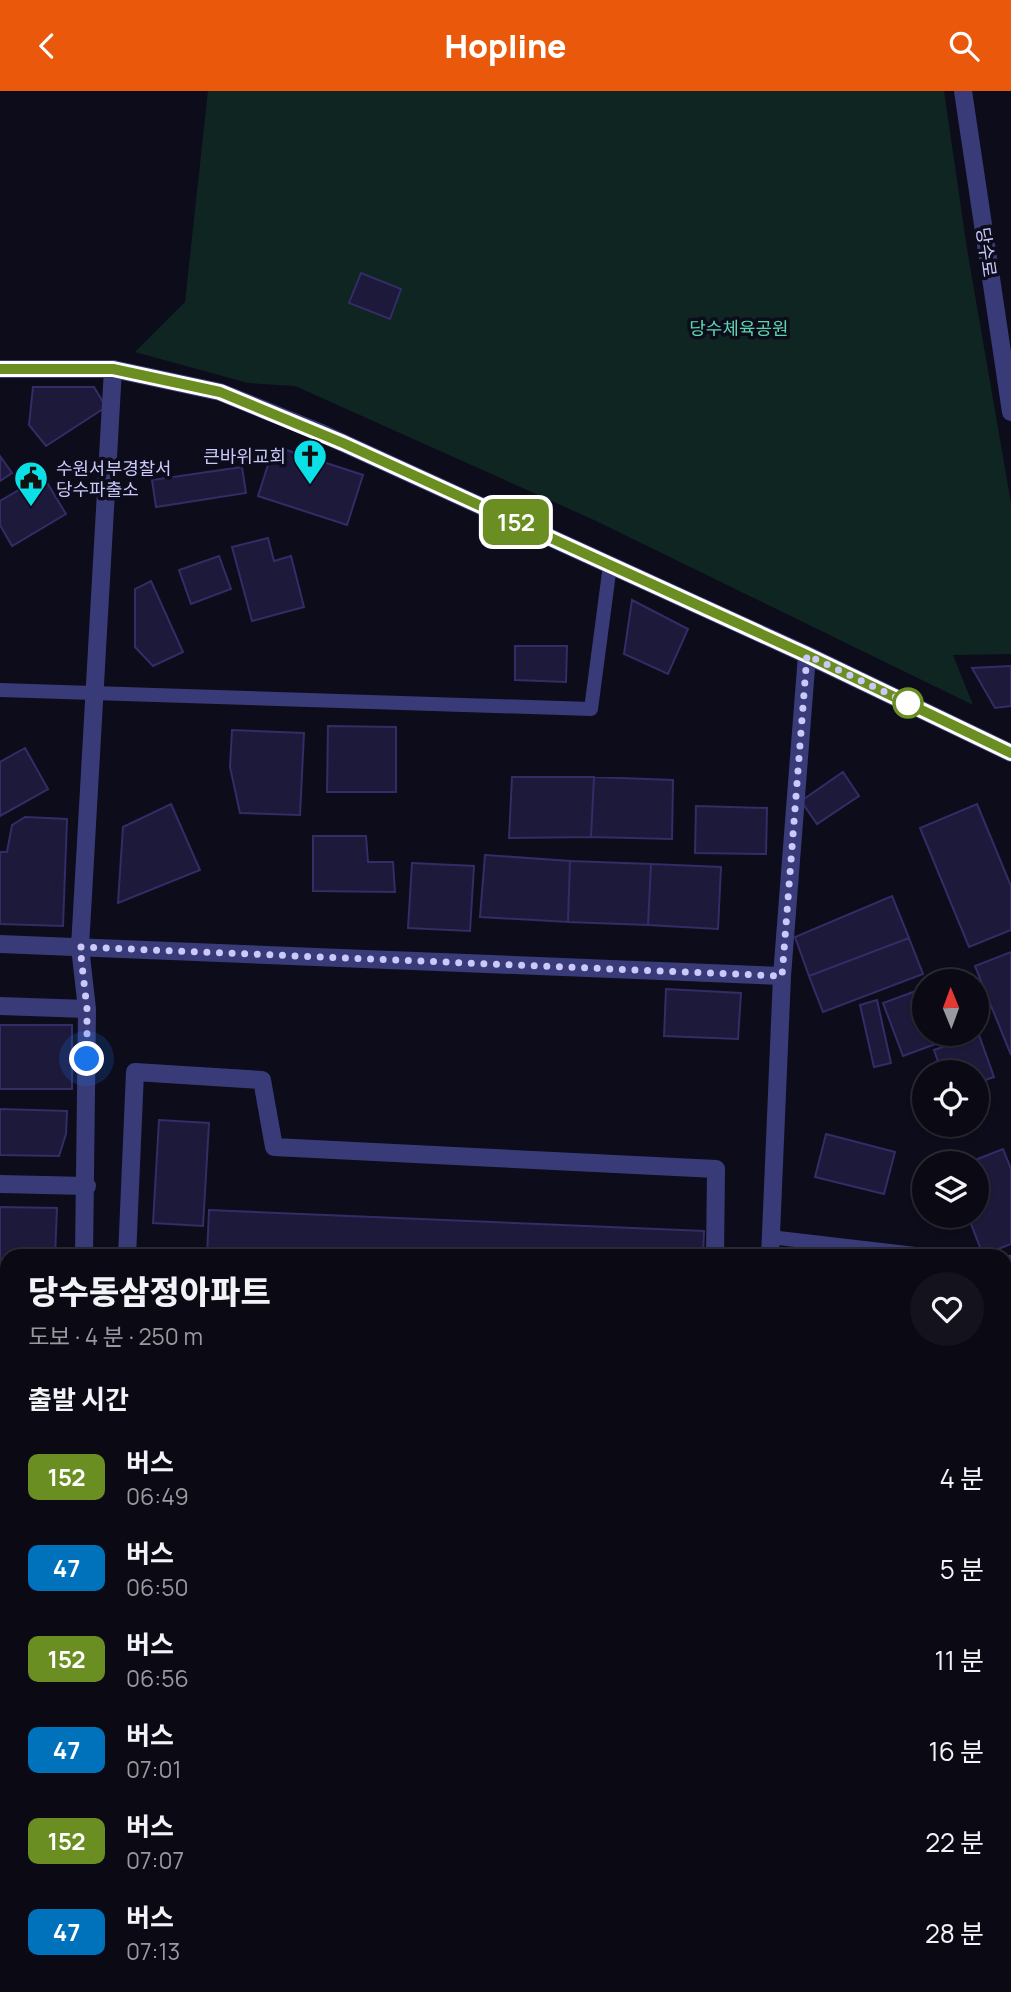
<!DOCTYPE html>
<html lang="ko">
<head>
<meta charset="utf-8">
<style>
	:root { --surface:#0a0914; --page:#13121d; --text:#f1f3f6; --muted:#999aa0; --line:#2a2a34; --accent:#ea580c }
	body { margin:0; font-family:Manrope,"Noto Sans KR",sans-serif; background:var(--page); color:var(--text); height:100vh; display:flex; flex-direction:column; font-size:26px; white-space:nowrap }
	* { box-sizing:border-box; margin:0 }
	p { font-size:23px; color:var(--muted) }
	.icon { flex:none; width:38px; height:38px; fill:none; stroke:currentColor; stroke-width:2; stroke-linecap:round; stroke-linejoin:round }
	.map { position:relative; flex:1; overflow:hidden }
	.side { position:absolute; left:0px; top:1158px; width:1012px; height:744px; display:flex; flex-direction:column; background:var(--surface); border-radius:21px 21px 0 0; box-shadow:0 2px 5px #0004,0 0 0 2px var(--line) }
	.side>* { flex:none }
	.badge { padding:0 14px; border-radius:10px; font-size:24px; line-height:46px }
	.needle { width:46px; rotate:359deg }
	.controls { position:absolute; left:912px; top:878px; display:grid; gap:14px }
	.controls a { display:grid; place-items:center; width:77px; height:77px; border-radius:50%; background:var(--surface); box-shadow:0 2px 5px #0004,0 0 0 2px var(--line); font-size:35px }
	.you { position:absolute; width:35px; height:35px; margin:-18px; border:5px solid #fff; border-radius:50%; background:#1a73e8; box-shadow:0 0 0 10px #1a73e833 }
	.map>.badge { position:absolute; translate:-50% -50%; box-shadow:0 0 0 4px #fff }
	h2 { padding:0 28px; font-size:26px; line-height:63px }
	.round { display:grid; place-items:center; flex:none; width:74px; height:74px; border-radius:37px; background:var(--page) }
	.overview { display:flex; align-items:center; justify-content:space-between; height:119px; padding:0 28px }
	h1 { font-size:33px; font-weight:800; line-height:52px }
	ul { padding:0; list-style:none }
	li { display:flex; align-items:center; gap:21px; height:91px; padding:0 28px }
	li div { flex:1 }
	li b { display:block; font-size:26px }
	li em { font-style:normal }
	li .badge { min-width:77px; font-weight:700; text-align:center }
	header { display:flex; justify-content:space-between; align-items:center; height:91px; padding:0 28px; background:var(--accent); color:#fff; font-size:32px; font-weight:800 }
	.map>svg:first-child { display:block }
	.green { fill:#0f2522 }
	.building { fill:#1d193b; stroke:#332c66; stroke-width:2 }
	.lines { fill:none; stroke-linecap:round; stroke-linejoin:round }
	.service { stroke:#393b78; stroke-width:14 }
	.minor { stroke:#393b78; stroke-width:18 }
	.tertiary { stroke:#393b78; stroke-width:18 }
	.line-casing { stroke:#fff; stroke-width:16 }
	.line { stroke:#6b8e23; stroke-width:10 }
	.walk { stroke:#cbc9fc; stroke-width:7; stroke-dasharray:0 12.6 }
	.stop-dot { fill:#fff; stroke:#6b8e23; stroke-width:3.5 }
	.labels { text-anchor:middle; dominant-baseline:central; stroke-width:7; stroke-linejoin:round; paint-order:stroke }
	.street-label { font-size:18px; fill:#cbc9fc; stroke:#0d0c1b }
	.park-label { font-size:18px; fill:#5ad7af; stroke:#0d0c1b }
	.poi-label { font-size:18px; fill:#cbc9fc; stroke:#0d0c1b; text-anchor:end }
</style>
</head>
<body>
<header><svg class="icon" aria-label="back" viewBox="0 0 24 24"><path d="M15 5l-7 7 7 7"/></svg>Hopline<svg class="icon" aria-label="search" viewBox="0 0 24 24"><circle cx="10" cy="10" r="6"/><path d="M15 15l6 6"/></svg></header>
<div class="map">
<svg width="1011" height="1901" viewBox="0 0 1011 1901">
	<rect width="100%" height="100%" fill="#0d0c1b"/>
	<path class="green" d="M208,0h736l23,158 44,254v151l-58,1 20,50 -379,-185 -299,-134 -47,-3 -113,-31 50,-50z"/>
	<path class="building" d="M361,182l40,16 -11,30 -41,-16z
		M33,296h61l12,20 -60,39 -17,-21z
		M274,355l89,29 -16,50 -89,-29z
		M0,365l12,17 -12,8z
		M242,376l4,26 -90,14 -4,-27z
		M43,385l23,38 -54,32 -12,-21v-24z
		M268,447l6,23 17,-5 13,51 -52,14 -20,-74z
		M219,465l12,33 -40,15 -12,-34z
		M151,490l32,71 -30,14 -18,-19v-58z
		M632,509l56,29 -20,45 -44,-20z
		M515,555h52l-1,36 -51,-2z
		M1011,575v40l-16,2 -23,-40z
		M328,635l68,1v65h-69z
		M232,639l72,3 -4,82 -60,-2 -10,-46z
		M25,657l23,41 -48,27v-54z
		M843,681l16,24 -42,28 -16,-23z
		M512,686h82l-3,60 -82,1z
		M594,686l79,3 -1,59 -81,-2z
		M171,713l29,66 -82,33 5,-76z
		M977,713l34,82v44l-42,17 -49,-119z
		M696,715l71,2 -1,46 -71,-1z
		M25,726l42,2 -4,107 -63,-2v-72h7l5,-27z
		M313,745h53l2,26h25l2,30 -82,-1z
		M485,764l85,6 -2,61 -88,-5z
		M570,770l81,3 -3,61 -80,-3z
		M412,772l62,3 -4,65 -62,-3z
		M651,773l70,3 -3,62 -70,-4z
		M892,805l17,42 -100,38 -14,-39z
		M909,847l14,36 -100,38 -14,-36z
		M1011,861v103l-36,-89z
		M924,897v46h39l-60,22 -20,-53z
		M666,898l75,4 -3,46 -74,-3z
		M877,909l14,63 -17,4 -14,-62z
		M0,934h72v64h-72z
		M979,944l15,42 -18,6v-10h-34l-8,-23z
		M0,1018l67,2 -1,23 -7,22 -59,-1z
		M159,1029l50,3 -6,103 -50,-3z
		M826,1043l69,18 -11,42 -69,-17z
		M1003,1058l8,20v75l-28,11 -15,-39h8v-52h-11z
		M0,1116l57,1 -2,49h-48v5h-7z
		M209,1119l495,21 -1,26h-496z
		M0,1204l7,1v55h-7z
		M0,1505h7v104h-7z
		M1004,1724h7v60h-7z
		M0,1771h7v62h-7z
		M206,1895h53l-1,6h-53z"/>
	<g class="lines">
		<path class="service" d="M0,599l591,19 19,-144
			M770,1146l171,20
			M1004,1171h7"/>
		<path class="minor" d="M0,853l782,32
			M0,915l87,3
			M0,1093l87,2
			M84,1166l3,-248 -7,-62 33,-578
			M127,1166l8,-185 127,8 12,67 442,22 -1,88
			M770,1166l12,-281 25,-321
			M1004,1525h7
			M1004,1809h7
			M66,1901v-6
			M117,1901l1,-6
			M540,1901l1,-6
			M708,1901l6,-6"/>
		<path class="tertiary" d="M963,0l48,321
			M0,278h113l107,23 99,40 488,223 204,98
			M0,1294h7
			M1004,1324h7"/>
	</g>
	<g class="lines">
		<g class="line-casing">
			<path id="line" d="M0,278h113l107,23 123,51 464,212 204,98"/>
		</g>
		<use href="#line" class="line"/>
		<path class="walk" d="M87,968v-50l-7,-62 702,29 25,-321 101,48"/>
	</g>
	<defs>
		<g id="church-pin" transform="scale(1.75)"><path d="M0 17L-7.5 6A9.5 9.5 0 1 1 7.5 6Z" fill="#0be0e6" stroke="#0d0c1b"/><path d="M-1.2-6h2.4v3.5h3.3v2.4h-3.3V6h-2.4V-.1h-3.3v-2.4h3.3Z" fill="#111"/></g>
		<g id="civic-pin" transform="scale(1.75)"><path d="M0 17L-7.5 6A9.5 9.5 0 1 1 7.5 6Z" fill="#0be0e6" stroke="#0d0c1b"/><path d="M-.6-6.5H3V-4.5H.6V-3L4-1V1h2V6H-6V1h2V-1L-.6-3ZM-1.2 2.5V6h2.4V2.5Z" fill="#111"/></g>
	</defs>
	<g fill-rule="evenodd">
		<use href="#church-pin" x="310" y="365"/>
		<use href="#civic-pin" x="31" y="387"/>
	</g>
	<circle class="stop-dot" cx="908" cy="612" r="14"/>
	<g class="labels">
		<g class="street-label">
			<text transform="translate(987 161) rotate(82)">당수로</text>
		</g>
		<g class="park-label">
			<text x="739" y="237">당수체육공원</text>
		</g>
		<g class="poi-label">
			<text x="286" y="365">큰바위교회</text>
			<text x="56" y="377" text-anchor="start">수원서부경찰서<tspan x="56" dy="21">당수파출소</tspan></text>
		</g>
	</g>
</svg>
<div class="controls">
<a><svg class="needle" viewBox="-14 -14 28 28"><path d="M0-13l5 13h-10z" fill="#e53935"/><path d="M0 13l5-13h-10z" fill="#999aa0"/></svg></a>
<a><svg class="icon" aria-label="locate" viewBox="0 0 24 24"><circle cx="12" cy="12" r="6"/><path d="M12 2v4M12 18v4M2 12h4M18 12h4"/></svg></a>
<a><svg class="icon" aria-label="layers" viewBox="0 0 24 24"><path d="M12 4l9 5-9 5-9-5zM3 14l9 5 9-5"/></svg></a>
</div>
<div class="you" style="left:87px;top:968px"></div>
<b class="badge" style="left:516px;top:431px;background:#6b8e23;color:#fff">152</b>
<section class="side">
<div class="overview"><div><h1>당수동삼정아파트</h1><p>도보 · 4 분 · 250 m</p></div><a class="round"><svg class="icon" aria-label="heart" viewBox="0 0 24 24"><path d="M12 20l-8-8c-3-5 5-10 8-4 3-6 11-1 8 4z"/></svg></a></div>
<h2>출발 시간</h2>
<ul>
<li><span class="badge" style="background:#6b8e23;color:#fff">152</span><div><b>버스</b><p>06:49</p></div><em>4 분</em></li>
<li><span class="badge" style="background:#0072bc;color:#fff">47</span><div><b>버스</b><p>06:50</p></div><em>5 분</em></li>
<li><span class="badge" style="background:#6b8e23;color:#fff">152</span><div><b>버스</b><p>06:56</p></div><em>11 분</em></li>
<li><span class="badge" style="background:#0072bc;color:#fff">47</span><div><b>버스</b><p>07:01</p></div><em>16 분</em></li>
<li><span class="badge" style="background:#6b8e23;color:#fff">152</span><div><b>버스</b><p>07:07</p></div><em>22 분</em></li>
<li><span class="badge" style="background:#0072bc;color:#fff">47</span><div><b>버스</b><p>07:13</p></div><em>28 분</em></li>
</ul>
</section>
</div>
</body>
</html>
